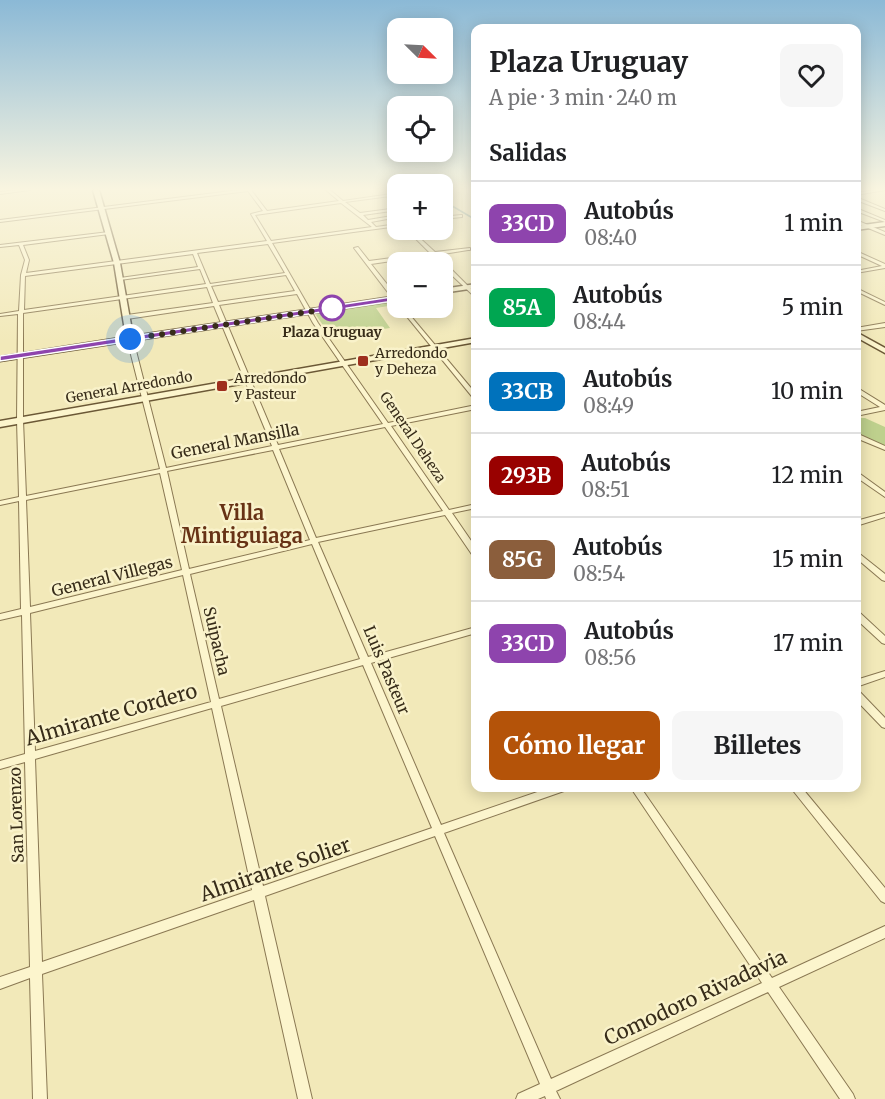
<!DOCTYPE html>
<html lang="es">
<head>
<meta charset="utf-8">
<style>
	:root { --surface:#fff; --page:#f6f6f6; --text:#202124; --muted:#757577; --line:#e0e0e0; --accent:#b45309 }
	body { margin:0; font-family:Merriweather,serif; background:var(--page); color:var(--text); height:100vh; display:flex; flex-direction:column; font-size:22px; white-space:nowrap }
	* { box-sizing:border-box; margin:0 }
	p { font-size:20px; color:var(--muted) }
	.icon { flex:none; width:33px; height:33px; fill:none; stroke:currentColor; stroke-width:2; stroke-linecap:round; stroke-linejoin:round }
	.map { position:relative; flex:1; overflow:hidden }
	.drawer { position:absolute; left:471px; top:24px; width:390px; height:768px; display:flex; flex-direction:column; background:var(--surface); border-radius:12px; box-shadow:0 3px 15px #0003 }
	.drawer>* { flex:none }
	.badge { padding:0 12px; border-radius:9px; font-size:21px; line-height:39px }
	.needle { width:39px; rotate:114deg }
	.tools { position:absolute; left:387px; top:18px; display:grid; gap:12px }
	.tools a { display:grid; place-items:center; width:66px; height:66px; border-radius:12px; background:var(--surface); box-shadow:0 3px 15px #0003; font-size:30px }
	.you { position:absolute; width:30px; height:30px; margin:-15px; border:4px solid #fff; border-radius:50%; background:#1a73e8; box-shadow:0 0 0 9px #1a73e833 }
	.map>.badge { position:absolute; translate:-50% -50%; box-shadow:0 0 0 3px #fff }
	h2 { padding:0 18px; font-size:22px; line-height:54px }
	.round { display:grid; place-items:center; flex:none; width:63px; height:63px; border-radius:12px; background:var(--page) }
	.head { display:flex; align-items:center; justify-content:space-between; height:102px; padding:0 18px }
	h1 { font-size:28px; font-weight:700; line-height:45px }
	.action { display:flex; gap:12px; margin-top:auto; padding:12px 18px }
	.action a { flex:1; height:69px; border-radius:12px; background:var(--accent); color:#fff; font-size:24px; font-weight:700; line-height:69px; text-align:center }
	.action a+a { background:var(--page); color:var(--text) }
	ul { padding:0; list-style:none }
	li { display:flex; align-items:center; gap:18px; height:84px; padding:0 18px; border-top:2px solid var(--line) }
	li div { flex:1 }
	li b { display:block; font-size:22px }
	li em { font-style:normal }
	li .badge { min-width:66px; font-weight:700; text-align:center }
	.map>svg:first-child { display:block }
	.green { fill:#bed08d }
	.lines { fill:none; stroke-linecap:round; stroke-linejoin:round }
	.stream { stroke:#668f8b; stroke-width:1.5 }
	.street-casing { stroke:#8a7853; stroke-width:2 }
	.secondary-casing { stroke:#6b5836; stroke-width:3 }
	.street { fill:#fcf5cd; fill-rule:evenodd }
	.secondary { fill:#fcf5cd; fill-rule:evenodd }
	.line { fill:#8e44ad; stroke:#fff; stroke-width:1.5 }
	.walk { stroke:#372c19; stroke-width:6; stroke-dasharray:0 10.8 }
	.stop-dot { fill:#fff; stroke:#8e44ad; stroke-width:3 }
	.poi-dot { fill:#9e2f1d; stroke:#f9f2ca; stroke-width:2 }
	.labels { text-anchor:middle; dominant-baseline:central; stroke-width:5; stroke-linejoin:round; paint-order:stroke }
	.far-stop-label { font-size:14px; font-weight:bold; fill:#372c19; stroke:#f9f2ca }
	.far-poi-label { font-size:14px; fill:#372c19; stroke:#f9f2ca; text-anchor:start }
	.far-street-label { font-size:14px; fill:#372c19; stroke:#f9f2ca }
	.street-label { font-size:16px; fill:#372c19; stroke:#f9f2ca }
	.quarter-label { font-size:20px; font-weight:bold; fill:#673215; stroke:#f9f2ca }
	.near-street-label { font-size:20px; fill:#372c19; stroke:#f9f2ca }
</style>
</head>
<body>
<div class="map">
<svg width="885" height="1099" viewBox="0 0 885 1099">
	<rect width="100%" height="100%" fill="#f2e9b9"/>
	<path class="green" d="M388,301l6,4 -18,3 14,20 -59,9 -15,-22 2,-3z
		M856,418h9l20,9v19l-28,-13z"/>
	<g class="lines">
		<path class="stream" d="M442,200l34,20"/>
		<g class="street-casing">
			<path id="street" d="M17,190h13l-30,4v-2z
				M239,190h12l16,21 72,-10 -13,-11h4l13,11 55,-8v2l-53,7 15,11 38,-5v2l-35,5 5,5 30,-5v2l-27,5 5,5 22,-3v2l-126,17 46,80 70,100 88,-18v4l-85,17 58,84 27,-6v4l-24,5 24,35v8h-3l-28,-41 -127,27 50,115 108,-30v6l-105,30 70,162 108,-37h16l-1,3 -120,42 107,246 211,-96 -131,-195h10l131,190 113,-52v12l-106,49 74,107 2,5h-15l-72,-107 -212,99 4,8h-14l-1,-3 -7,3h-22l2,-5 22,-10 -105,-248 -170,60 47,203h-14l-44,-199 -212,74 5,125h-14l-3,-121 -30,11v-12l30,-10 -5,-205 -25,7v-8l25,-7 -3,-139 -22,5v-6l21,-5 -2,-108 -19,4v-4l19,-4 -2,-77 1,-106 -18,2v-2l19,-3 2,-36 4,-15 -6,-15 -19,2v-2l109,-13 2,1 -2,1 -86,11 6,15 -3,13 241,-32 -16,-27 12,-3 -15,-20 -248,31v-2zM341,203l31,24 -101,14 -16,-26zM268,244l17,29 -75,11 -13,-31zM193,254l5,13 -78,11 -2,1 2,1 80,-11 6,15 -182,26 1,-34zM286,275l9,16 -77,11 -7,-16zM207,287l6,16 -86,12 -3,2 3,2 87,-13 58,140 -106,22 -33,-129 -3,-2 -3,2 33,130 -134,27 -3,-76v-107zM297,294l16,29 70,101 -105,21 -59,-140zM385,427l58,84 -127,27 -37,-89zM273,450l37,90 -121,29 -22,-98zM160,473l22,97 -152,37 -4,-107zM312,544l48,115 -141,40 -29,-125zM183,575l28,127 -176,49 -5,-138zM363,665l69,163 -169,58 -42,-180zM212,708l40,182 -210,72 -7,-203z
				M875,190h10l-29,5v-2z
				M856,197l29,12v2l-29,-11z
				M397,200h1v3l-2,-1z
				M856,208l29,12v2l-29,-11z
				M461,215h1v2l-20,2v-2z
				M856,220l29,12v3l-29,-12z
				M407,230h4l24,22 35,-4v2h-2l-31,5 39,39v4l-34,-32v-4h-2l-7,-7 -62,9 27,34v5h-2l-42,-55 4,-1 11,14 61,-8z
				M856,251l29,13v4l-29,5v-2l26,-5 -26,-12z
				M856,288l29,14v3l-29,-14z
				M400,308h4l72,86v6l-2,-1z
				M885,323v4l-29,4v-3z
				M856,387l29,18v5l-29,6v-4l24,-5 -24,-15z
				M856,433l29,13v4l-29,-12z
				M856,471l29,21v5l-29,-20z
				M885,513v4l-29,9v-5z
				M856,551l29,23v7l-3,-1 -26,-22z
				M856,611l3,1 26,24v8l-3,-1 -26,-24z
				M885,671v6l-29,10v-7z
				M856,691h3l26,27v10l-3,-1 -26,-27z
				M791,788h11l83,100v15l-4,-2z"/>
		</g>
		<g class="secondary-casing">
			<path id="secondary" d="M93,190h6l21,73 13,73 265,-40v4l-398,61v-4l126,-20 -12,-74z
				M885,222v4l-29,4v-4z
				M476,284v4l-34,5v-4z
				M856,332l29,16v5l-29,-16z
				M476,338v4l-476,85v-6z"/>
		</g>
		<use href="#street" class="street"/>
		<use href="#secondary" class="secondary"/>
	</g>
	<linearGradient id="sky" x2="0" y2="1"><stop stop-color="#8bb9d6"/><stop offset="0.55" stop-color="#f9f5e0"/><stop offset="1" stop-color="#f9f5e0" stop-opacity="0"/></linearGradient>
	<rect width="885" height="344" fill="url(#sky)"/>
	<path class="line" d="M398,296l2,1v3l-400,61v-5z"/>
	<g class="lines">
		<path class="walk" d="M130,339l204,-31h-2"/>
	</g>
	<circle class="stop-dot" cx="332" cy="308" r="12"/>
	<g class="poi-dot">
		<rect x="357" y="355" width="12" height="12" rx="3"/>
		<rect x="216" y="380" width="12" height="12" rx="3"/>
	</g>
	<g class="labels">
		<g class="far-stop-label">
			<text x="332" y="332">Plaza Uruguay</text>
		</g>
		<g class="far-poi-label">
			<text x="375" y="353">Arredondo<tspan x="375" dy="16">y Deheza</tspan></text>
			<text x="234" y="378">Arredondo<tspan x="234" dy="16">y Pasteur</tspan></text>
		</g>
		<g class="far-street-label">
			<text transform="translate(129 387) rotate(-10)">General Arredondo</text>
			<text transform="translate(413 437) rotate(56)">General Deheza</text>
		</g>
		<g class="street-label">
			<text transform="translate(235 441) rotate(-11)">General Mansilla</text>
			<text transform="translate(112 576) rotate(-14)">General Villegas</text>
			<text transform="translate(217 641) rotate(77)">Suipacha</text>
			<text transform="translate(387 670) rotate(67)">Luis Pasteur</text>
			<text transform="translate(16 815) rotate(-92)">San Lorenzo</text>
		</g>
		<g class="quarter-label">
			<text x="242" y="512">Villa<tspan x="242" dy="23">Mintiguiaga</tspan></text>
		</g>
		<g class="near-street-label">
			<text transform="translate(111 714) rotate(-16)">Almirante Cordero</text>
			<text transform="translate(275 869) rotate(-19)">Almirante Solier</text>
			<text transform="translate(695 997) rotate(-25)">Comodoro Rivadavia</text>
		</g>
	</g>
</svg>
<div class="tools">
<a><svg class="needle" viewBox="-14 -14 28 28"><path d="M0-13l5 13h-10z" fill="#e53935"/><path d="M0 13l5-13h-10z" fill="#757577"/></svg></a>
<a><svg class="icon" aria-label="locate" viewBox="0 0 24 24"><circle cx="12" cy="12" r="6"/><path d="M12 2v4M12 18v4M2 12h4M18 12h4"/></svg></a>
<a>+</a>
<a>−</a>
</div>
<div class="you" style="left:130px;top:339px"></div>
<section class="drawer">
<div class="head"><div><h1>Plaza Uruguay</h1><p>A pie · 3 min · 240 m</p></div><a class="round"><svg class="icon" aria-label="heart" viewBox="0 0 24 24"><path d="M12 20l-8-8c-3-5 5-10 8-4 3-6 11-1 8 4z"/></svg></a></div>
<h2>Salidas</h2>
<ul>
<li><span class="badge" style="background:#8e44ad;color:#fff">33CD</span><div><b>Autobús</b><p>08:40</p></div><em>1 min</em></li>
<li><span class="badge" style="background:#00a651;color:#fff">85A</span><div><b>Autobús</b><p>08:44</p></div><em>5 min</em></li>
<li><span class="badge" style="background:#0072bc;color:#fff">33CB</span><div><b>Autobús</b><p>08:49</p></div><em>10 min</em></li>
<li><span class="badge" style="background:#990100;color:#fff">293B</span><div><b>Autobús</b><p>08:51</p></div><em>12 min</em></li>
<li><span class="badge" style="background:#8b5e3c;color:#fff">85G</span><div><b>Autobús</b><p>08:54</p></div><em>15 min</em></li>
<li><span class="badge" style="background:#8e44ad;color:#fff">33CD</span><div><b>Autobús</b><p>08:56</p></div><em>17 min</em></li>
</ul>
<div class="action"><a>Cómo llegar</a><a>Billetes</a></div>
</section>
</div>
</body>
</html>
